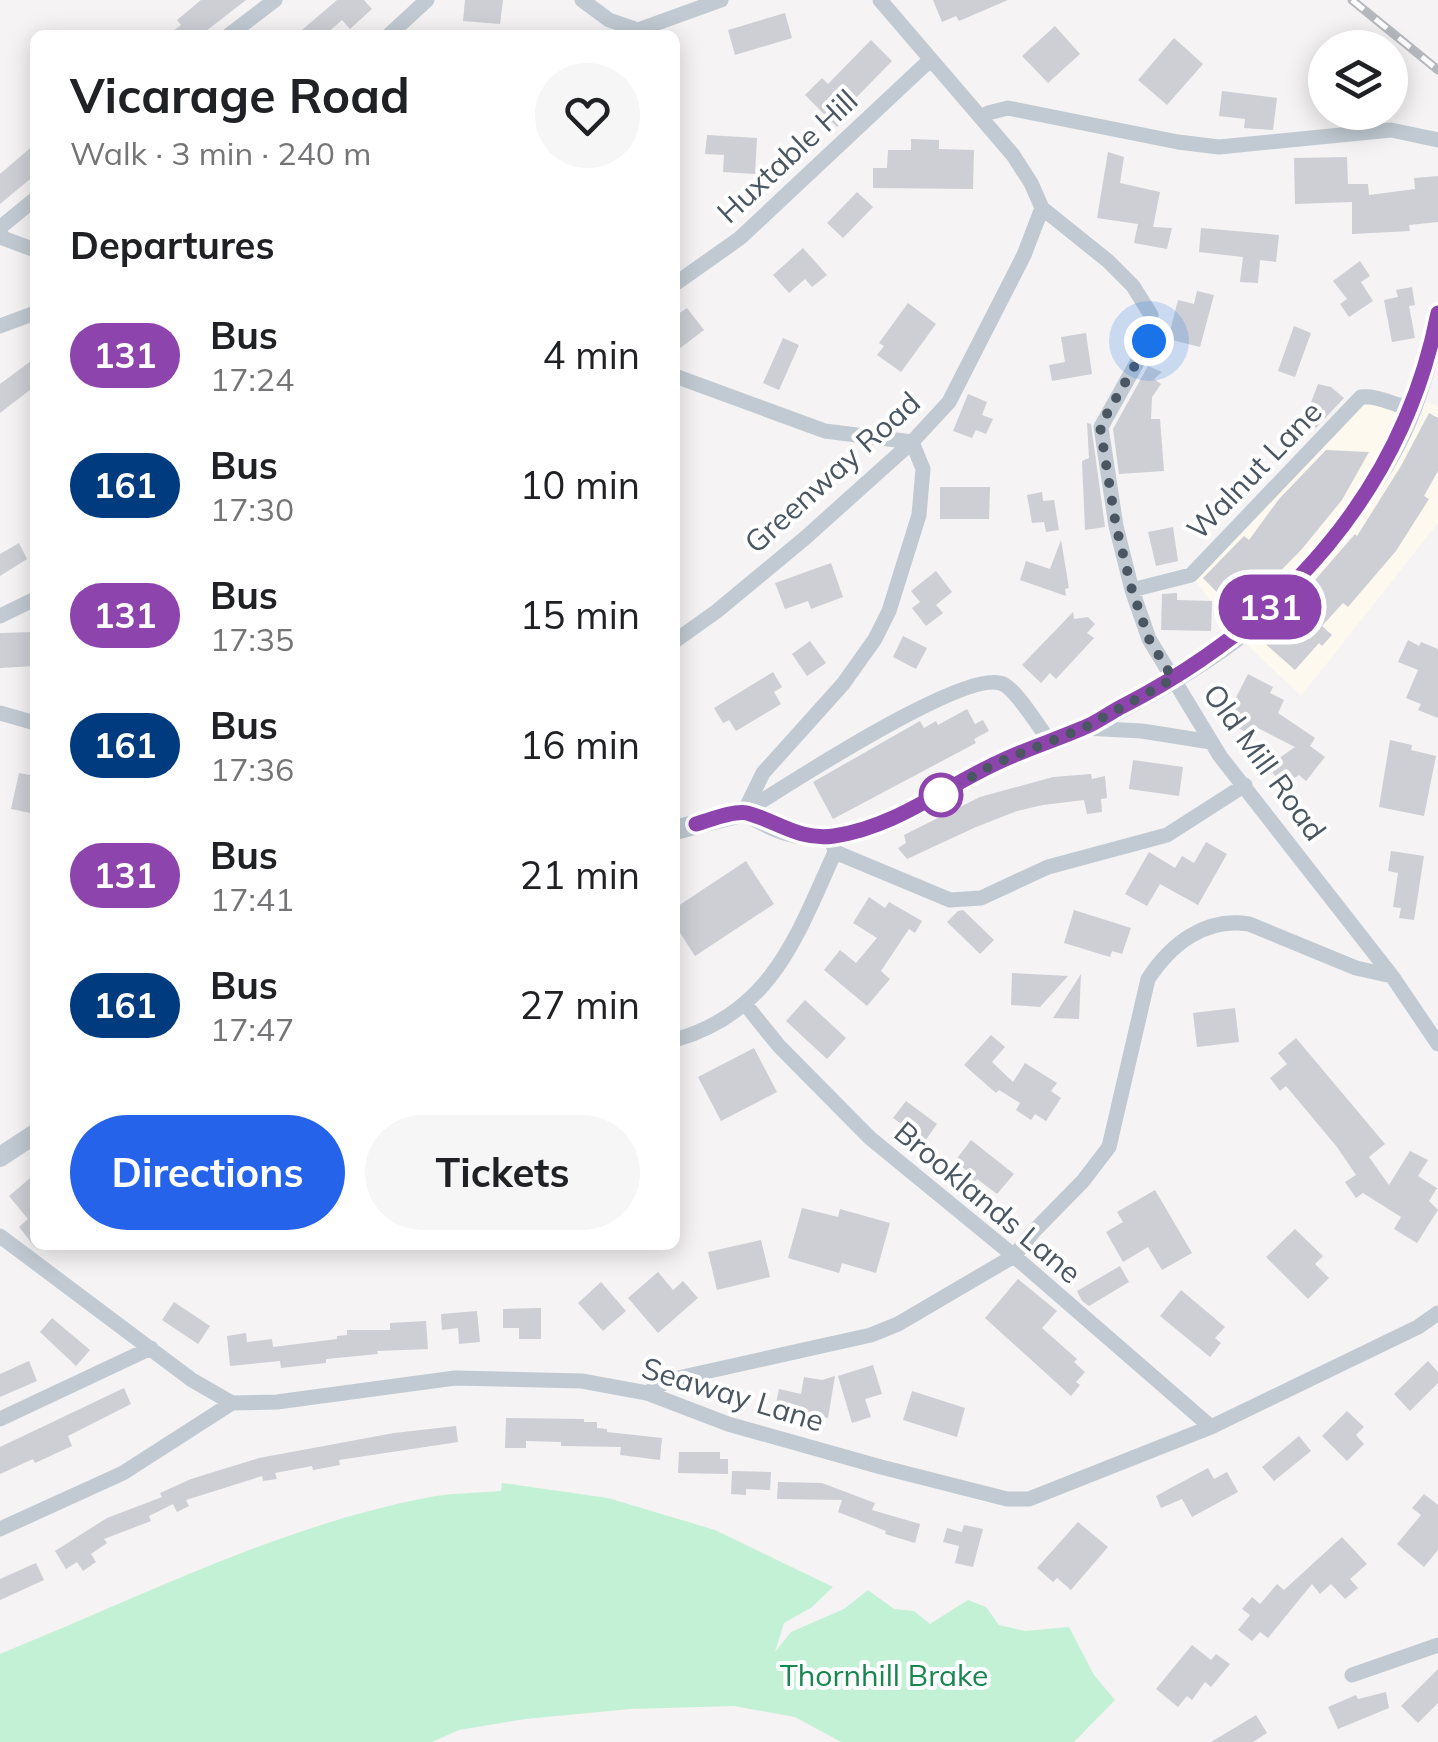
<!DOCTYPE html>
<html lang="en">
<head>
<meta charset="utf-8">
<style>
	:root { --surface:#fff; --page:#f6f6f6; --text:#202124; --muted:#757577; --accent:#2563eb }
	body { margin:0; font-family:Mulish,sans-serif; background:var(--page); color:var(--text); height:100vh; display:flex; flex-direction:column; font-size:38px; white-space:nowrap }
	* { box-sizing:border-box; margin:0 }
	p { font-size:32px; color:var(--muted) }
	.icon { flex:none; width:55px; height:55px; fill:none; stroke:currentColor; stroke-width:2; stroke-linecap:round; stroke-linejoin:round }
	.map { position:relative; flex:1; overflow:hidden }
	.details { position:absolute; left:30px; top:30px; width:650px; height:1220px; display:flex; flex-direction:column; background:var(--surface); border-radius:15px; box-shadow:0 5px 25px #0003 }
	.details>* { flex:none }
	.badge { padding:0 20px; border-radius:32px; font-size:35px; line-height:65px }
	.fabs { position:absolute; left:1308px; top:30px; display:grid; gap:20px }
	.fabs a { display:grid; place-items:center; width:100px; height:100px; border-radius:50%; background:var(--surface); box-shadow:0 5px 25px #0003; font-size:50px }
	.you { position:absolute; width:50px; height:50px; margin:-25px; border:8px solid #fff; border-radius:50%; background:#1a73e8; box-shadow:0 0 0 15px #1a73e833 }
	.map>.badge { position:absolute; translate:-50% -50%; box-shadow:0 0 0 5px #fff }
	h2 { padding:0 40px; font-size:38px; line-height:90px }
	.round { display:grid; place-items:center; flex:none; width:105px; height:105px; border-radius:52px; background:var(--page) }
	.summary { display:flex; align-items:center; justify-content:space-between; height:170px; padding:0 40px }
	h1 { font-size:48px; font-weight:700; line-height:75px }
	.button { display:flex; gap:20px; margin-top:auto; padding:20px 40px }
	.button a { flex:1; height:115px; border-radius:60px; background:var(--accent); color:#fff; font-size:40px; font-weight:700; line-height:115px; text-align:center }
	.button a+a { background:var(--page); color:var(--text) }
	ul { padding:0; list-style:none }
	li { display:flex; align-items:center; gap:30px; height:130px; padding:0 40px }
	li div { flex:1 }
	li b { display:block; font-size:38px }
	li em { font-style:normal }
	li .badge { min-width:110px; font-weight:700; text-align:center }
	.map>svg:first-child { display:block }
	.commercial { fill:#fdf9ef }
	.green { fill:#c3f1d5 }
	.building { fill:#cdcfd5 }
	.lines { fill:none; stroke-linecap:round; stroke-linejoin:round }
	.minor { stroke:#c1cad2; stroke-width:15 }
	.tertiary { stroke:#c1cad2; stroke-width:20 }
	.rail-casing { stroke:#b5b8bd; stroke-width:9 }
	.rail { stroke:#fff; stroke-width:5; stroke-dasharray:15; stroke-linecap:butt }
	.line-casing { stroke:#fff; stroke-width:22 }
	.line { stroke:#8e44ad; stroke-width:15 }
	.walk { stroke:#4a5661; stroke-width:10; stroke-dasharray:0 18 }
	.stop-dot { fill:#fff; stroke:#8e44ad; stroke-width:5 }
	.labels { text-anchor:middle; dominant-baseline:central; stroke-width:8; stroke-linejoin:round; paint-order:stroke }
	.street-label { font-size:30px; fill:#4a5661; stroke:#fff }
	.park-label { font-size:30px; fill:#17864f; stroke:#fff }
</style>
</head>
<body>
<div class="map">
<svg width="1438" height="1742" viewBox="0 0 1438 1742">
	<rect width="100%" height="100%" fill="#f5f3f3"/>
	<path class="commercial" d="M1361,397l51,11 17,-6 9,5v116l-137,173 -63,-60 -47,-61z"/>
	<path class="green" d="M502,1483l106,15 107,32 118,57 -21,20 -28,16 -9,29 16,-20 53,-23 24,-19 26,19 20,2 16,13 38,-24 18,7 13,18 26,6 44,-4 25,48 21,25 -41,42h-233l-46,-25 -61,-11 -104,3 -105,10 -66,11 -27,12h-432v-88c139,-56 277,-127 425,-156 25,-5 51,-5 76,-7z"/>
	<path class="building" d="M201,0h45l-45,35h-33l13,-10 -4,-5z
		M337,0h27l8,9 -22,20 -8,-9 -17,15h-29z
		M465,0h38l-3,24 -37,-3z
		M933,0h75l-49,21 -3,-5 -14,6z
		M785,13l7,25 -57,17 -7,-25z
		M1055,26l25,28 -32,29 -26,-27z
		M1174,38l29,26 -36,41 -29,-25z
		M871,40l21,21 -44,45 6,5 -17,16 -32,-32 17,-17 6,6z
		M1222,91l55,7 -4,32 -29,-2 1,-9 -26,-3z
		M707,135l50,3 -2,36 -32,-2 1,-17 -19,-1z
		M911,139l28,1v9l35,1 -1,39 -100,-1v-20h14l1,-18h23z
		M35,144v31l-35,29v-30z
		M1108,152l16,5 -4,26 40,9 -7,35 19,1 -5,21 -33,-6 4,-19 -41,-6z
		M1347,157l1,27h20l1,11 46,-6 -1,-11 24,-2v46l-29,3 1,6 -58,3v-32l-57,2 -1,-46z
		M857,192l16,15 -30,31 -16,-15z
		M1201,228l78,7 -3,27 -16,-2 -2,23 -18,-1 3,-25 -44,-5z
		M803,248l24,27 -15,12 -7,-8 -16,14 -16,-18z
		M1360,261l10,15 -9,6 12,19 -24,16 -9,-13 7,-5 -14,-18z
		M1412,287l3,18 -6,1 6,32 -23,4 -8,-42 14,-3 -2,-7z
		M1197,291l17,4 -14,52 -32,-8 10,-39 16,4z
		M908,303l28,21 -35,48 -24,-17 7,-9 -5,-3z
		M687,308l17,22 -29,22v-36z
		M1294,326l17,7 -16,44 -17,-6z
		M1086,333l6,41 -40,7 -3,-16 16,-3 -4,-25z
		M783,338l16,7 -20,45 -16,-7z
		M35,358v28l-35,27v-29z
		M1148,366l14,6 -8,7 7,5 -9,13 -1,22h9l4,52 -45,3 -6,-45z
		M1318,384l13,3 13,11 -28,30 -11,-10z
		M968,394l19,8 -5,13 11,4 -7,15 -10,-4 -4,8 -19,-7z
		M1429,413l9,5v53l-14,25 5,3 -33,52 -48,56 -5,-4 -21,23 10,9 -10,11 -3,-3 -24,27 -33,-29 93,-107 2,2 44,-70z
		M1087,423l4,1 14,103 -20,3 -3,-69 7,-3z
		M1326,450l43,2 -27,48 -40,49 -64,65 -35,-36 41,-42 5,4 30,-41z
		M940,487h50l-1,32h-49z
		M1042,492l1,9 11,-1 5,30 -13,2 -2,-10 -12,1 -5,-28z
		M1173,527l5,34 -22,5 -8,-34z
		M1061,540l8,48 -4,1 1,7 -46,-16 6,-19 24,8z
		M19,543l8,16 -27,17v-22z
		M831,563l12,34 -32,12 -3,-8 -23,8 -10,-26z
		M936,571l16,21 -16,13 7,8 -17,13 -14,-18 8,-6 -9,-11z
		M1177,593v7l35,1 -1,30 -50,-1 1,-36z
		M1073,612l1,7 14,-2 7,7 -8,9 7,5 -38,41 -6,-6 -9,10 -19,-18z
		M35,632v34l-35,2v-35z
		M903,636l24,12 -11,21 -23,-12z
		M1408,640l11,6 2,-4 17,7v69l-20,-8 3,-6 -15,-6 12,-28 -20,-8z
		M810,641l16,22 -19,13 -15,-22z
		M773,672l9,15 -8,5 7,12 -45,27 -7,-11 -6,3 -9,-15z
		M1248,674l25,13 -3,6 14,7 -6,13 37,25 -5,8 15,11 -19,24 -7,-6 -17,11 -14,-20 27,-19 -41,-21 -4,8 -12,-6 3,-6 -14,-7z
		M967,709l8,15 8,-4 6,11 -15,8 2,4 -143,76 -20,-37 107,-61 4,7 12,-7 2,4z
		M1390,740l22,5 -1,5 25,6 -12,60 -45,-9z
		M1133,760l50,7 -4,29 -50,-7z
		M19,773l16,3v38l-24,-5z
		M1091,774l1,5 13,-3 2,22 -6,1 1,13 -15,2 -3,-14 -41,5 -26,6 -41,16 -69,32 -9,-11 8,-5 -2,-8 76,-38 73,-20z
		M1206,842l21,12 -29,51 -38,-21 -13,22 -22,-12 24,-42 26,16 7,-12 12,7z
		M1391,851l33,5 -10,64 -15,-2 2,-10 -8,-1 5,-34 -10,-2z
		M746,861l28,43 -79,52 -20,-31v-17z
		M869,897l16,11 4,-6 33,19 -7,12 -6,-4 -28,42 9,8 -23,27 -43,-36 16,-20 16,13 21,-25 -24,-15z
		M963,910l31,30 -14,14 -33,-32 11,-11z
		M1074,910l57,18 -9,26 -10,-3 -2,6 -46,-14z
		M1012,973l56,3 -28,31 -29,-2z
		M1081,974l-2,45 -26,-1z
		M805,1000l41,38 -19,21 -41,-38z
		M1235,1008l4,34 -42,5 -4,-34z
		M991,1035l14,12 -13,15 21,20 12,-19 32,20 -6,8 10,7 -15,23 -11,-7 -4,6 -15,-10 4,-7 -21,-13 -3,3 -32,-28z
		M1296,1038l89,106 -16,13 20,28 21,-34 18,9 -10,16 19,12 -8,13 9,9 -21,33 -23,-14 7,-12 -38,-24 -7,5 -11,-16 11,-7 -19,-28 -51,-61 -6,5 -10,-13 17,-14 -9,-11z
		M754,1048l23,44 -56,29 -23,-44z
		M906,1101l31,23 -12,17 -32,-23z
		M971,1140l43,34 -17,20 -20,-15 -13,21 -10,-8 13,-21 -12,-10z
		M35,1174v73l-16,-20 9,-8 -19,-23z
		M1155,1190l37,63 -30,17 -14,-23 -25,15 -17,-30 17,-10 -6,-10z
		M802,1208l36,9 2,-8 50,14 -14,50 -34,-10 -3,10 -51,-15z
		M1295,1229l28,27 -8,8 14,14 -21,21 -42,-42z
		M761,1240l9,37 -53,13 -9,-38z
		M1120,1266l9,16 -40,24 -7,-5 -5,-10z
		M658,1272l15,18 10,-9 15,17 -40,35 -30,-35z
		M1018,1279l39,32 -15,17 35,31 -3,3 11,10 -9,10 4,3 -9,11 -86,-78z
		M601,1282l25,29 -23,20 -25,-28z
		M1181,1290l44,37 -10,11 6,5 -11,14 -50,-41z
		M174,1302l36,24 -12,18 -36,-24z
		M541,1308v31h-22v-11h-16v-19z
		M477,1311l3,31 -21,2 -1,-16 -16,2 -1,-16z
		M52,1318l38,32 -14,16 -36,-34z
		M426,1321l2,28 -51,2 1,3 -52,5v4l-45,5 -1,-7 -50,5 -3,-30 19,-3 1,9 25,-3 1,8 64,-8v-3l10,-1v-5h43v-7z
		M29,1361l8,20 -37,16v-23z
		M1428,1361l10,11v11l-28,28 -16,-17z
		M873,1365l9,29 -17,5 6,18 -19,6 -14,-47z
		M835,1376l-7,42 -53,-10 4,-19 22,5 3,-17 18,3z
		M124,1388l7,16 -63,32 4,10 -37,17 -2,-4 -33,15v-27z
		M912,1391l53,17 -8,29 -54,-17z
		M1347,1411l17,16 -8,8 8,9 -17,17 -25,-25z
		M506,1418l78,1v3h13v6l10,1v3l55,6 -2,22 -40,-5 1,-8 -60,-1v-4l-35,-1v7h-21z
		M456,1426l2,16 -119,18 1,5 -27,5 -1,-4 -37,7 2,6 -14,2 -1,-5 -76,24 3,6 -12,6 -4,-8 -24,12 2,5 -47,18 3,4 -16,11 5,8 -13,9 -6,-9 -11,7 -11,-18 52,-33 55,-21 -2,-4 31,-14 68,-21 135,-25z
		M1299,1436l12,15 -37,30 -12,-14z
		M679,1452h41v7h8v15l-50,-1z
		M1208,1468l6,11 13,-7 11,20 -46,25 -10,-18 -21,9 -5,-12z
		M732,1471l39,1 -1,18 -24,-1v6l-15,-1z
		M778,1482l44,1 53,20 -3,7 48,14 -5,19 -30,-9 1,-3 -48,-19 4,-12 -65,-1z
		M1424,1494l14,11v45l-14,17 -27,-23 24,-29 -9,-7z
		M1078,1522l30,25 -37,43 -14,-12 -4,4 -16,-14z
		M964,1525l19,4 -10,38 -18,-4 4,-17 -16,-4 4,-14 15,4z
		M1342,1537l25,27 -17,15 8,9 -13,11 -14,-15 -11,10 -8,-10 -44,54 -8,-6 -8,9 -14,-11 12,-15 -8,-6 10,-12 8,7 17,-20 7,6z
		M36,1563l8,17 -44,20v-21z
		M1192,1645l19,15 5,-6 14,10 -19,23 -6,-5 -13,18 -5,-4 -9,11 -22,-18z
		M1438,1669v34l-20,20 -17,-17z
		M1386,1692l3,16 -51,21 -10,-22 28,-12 2,4z
		M1256,1715l11,18 -14,9h-42z"/>
	<g class="lines">
		<path class="minor" d="M582,0l27,20 29,10 83,-30
			M880,0l133,155 18,28 11,25 66,53 25,25 18,29 -2,26 -48,86 15,99 16,64 17,49 71,117 172,220 46,68
			M229,35l46,-35
			M389,35l38,-35
			M983,118l5,-5 20,-5 170,34 41,5 172,-17 47,10
			M0,232l2,-6 33,-27
			M0,237l35,13
			M675,284l65,-46 190,-178
			M0,326l35,-13
			M675,376l150,55 87,11 11,27 -4,46 -30,96 -14,28 -32,45 -80,89 -19,39
			M1132,590l59,-15 170,-178c17,-2 34,9 51,11
			M0,616l35,-17
			M675,641l42,-30 88,-73 107,-96 37,-40 75,-147 18,-47
			M0,713l35,10
			M1084,728l58,3 69,11
			M744,812c38,-23 227,-149 261,-127 14,9 33,41 44,55
			M835,852l115,48 31,-2 67,-31 119,-32 78,-50
			M745,1004l34,42 91,92 144,118 197,171
			M675,1040c98,-28 122,-105 160,-188l-2,-8
			M0,1236l192,144 40,23
			M647,1393l22,-13 202,-45 27,-11 116,-68 20,-25 49,-50 26,-34 39,-168c23,-35 57,-62 101,-55l107,44 36,8
			M0,1419l151,-71
			M0,1529l123,-56 109,-70 45,-1 178,-24 127,3 65,12 81,31 153,43 126,32h22l182,-72 207,-100 20,-14
			M1352,1675l86,-30"/>
		<path class="tertiary" d="M675,830l69,-18c14,6 28,15 42,19 76,23 147,-37 211,-68 29,-15 62,-22 91,-37 51,-27 104,-55 150,-90 64,-50 146,-152 174,-228 12,-31 20,-62 26,-95
			M0,1157l35,-23"/>
		<g class="rail-casing">
			<path id="rail" d="M1352,0l86,70"/>
		</g>
		<use href="#rail" class="rail"/>
	</g>
	<g class="lines">
		<g class="line-casing">
			<path id="line" d="M696,824c14,-4 38,-14 51,-11 30,8 52,28 87,23 62,-9 110,-49 165,-74 27,-13 56,-22 84,-34 14,-5 26,-15 40,-22 159,-82 280,-214 315,-393"/>
		</g>
		<use href="#line" class="line"/>
		<path class="walk" d="M941,795l53,-31 90,-36 89,-49 -24,-40 -17,-49 -16,-64 -16,-100 49,-85"/>
	</g>
	<circle class="stop-dot" cx="941" cy="795" r="20"/>
	<g class="labels">
		<g class="street-label">
			<text transform="translate(787 156) rotate(-43)">Huxtable Hill</text>
			<text transform="translate(1254 470) rotate(-46)">Walnut Lane</text>
			<text transform="translate(832 472) rotate(-42)">Greenway Road</text>
			<text transform="translate(1265 762) rotate(54)">Old Mill Road</text>
			<text transform="translate(988 1202) rotate(40)">Brooklands Lane</text>
			<text transform="translate(733 1394) rotate(17)">Seaway Lane</text>
		</g>
		<g class="park-label">
			<text x="884" y="1675">Thornhill Brake</text>
		</g>
	</g>
</svg>
<div class="fabs">
<a><svg class="icon" aria-label="layers" viewBox="0 0 24 24"><path d="M12 4l9 5-9 5-9-5zM3 14l9 5 9-5"/></svg></a>
</div>
<div class="you" style="left:1149px;top:341px"></div>
<b class="badge" style="left:1270px;top:607px;background:#8e44ad;color:#fff">131</b>
<section class="details">
<div class="summary"><div><h1>Vicarage Road</h1><p>Walk · 3 min · 240 m</p></div><a class="round"><svg class="icon" aria-label="heart" viewBox="0 0 24 24"><path d="M12 20l-8-8c-3-5 5-10 8-4 3-6 11-1 8 4z"/></svg></a></div>
<h2>Departures</h2>
<ul>
<li><span class="badge" style="background:#8e44ad;color:#fff">131</span><div><b>Bus</b><p>17:24</p></div><em>4 min</em></li>
<li><span class="badge" style="background:#003b80;color:#fff">161</span><div><b>Bus</b><p>17:30</p></div><em>10 min</em></li>
<li><span class="badge" style="background:#8e44ad;color:#fff">131</span><div><b>Bus</b><p>17:35</p></div><em>15 min</em></li>
<li><span class="badge" style="background:#003b80;color:#fff">161</span><div><b>Bus</b><p>17:36</p></div><em>16 min</em></li>
<li><span class="badge" style="background:#8e44ad;color:#fff">131</span><div><b>Bus</b><p>17:41</p></div><em>21 min</em></li>
<li><span class="badge" style="background:#003b80;color:#fff">161</span><div><b>Bus</b><p>17:47</p></div><em>27 min</em></li>
</ul>
<div class="button"><a>Directions</a><a>Tickets</a></div>
</section>
</div>
</body>
</html>
